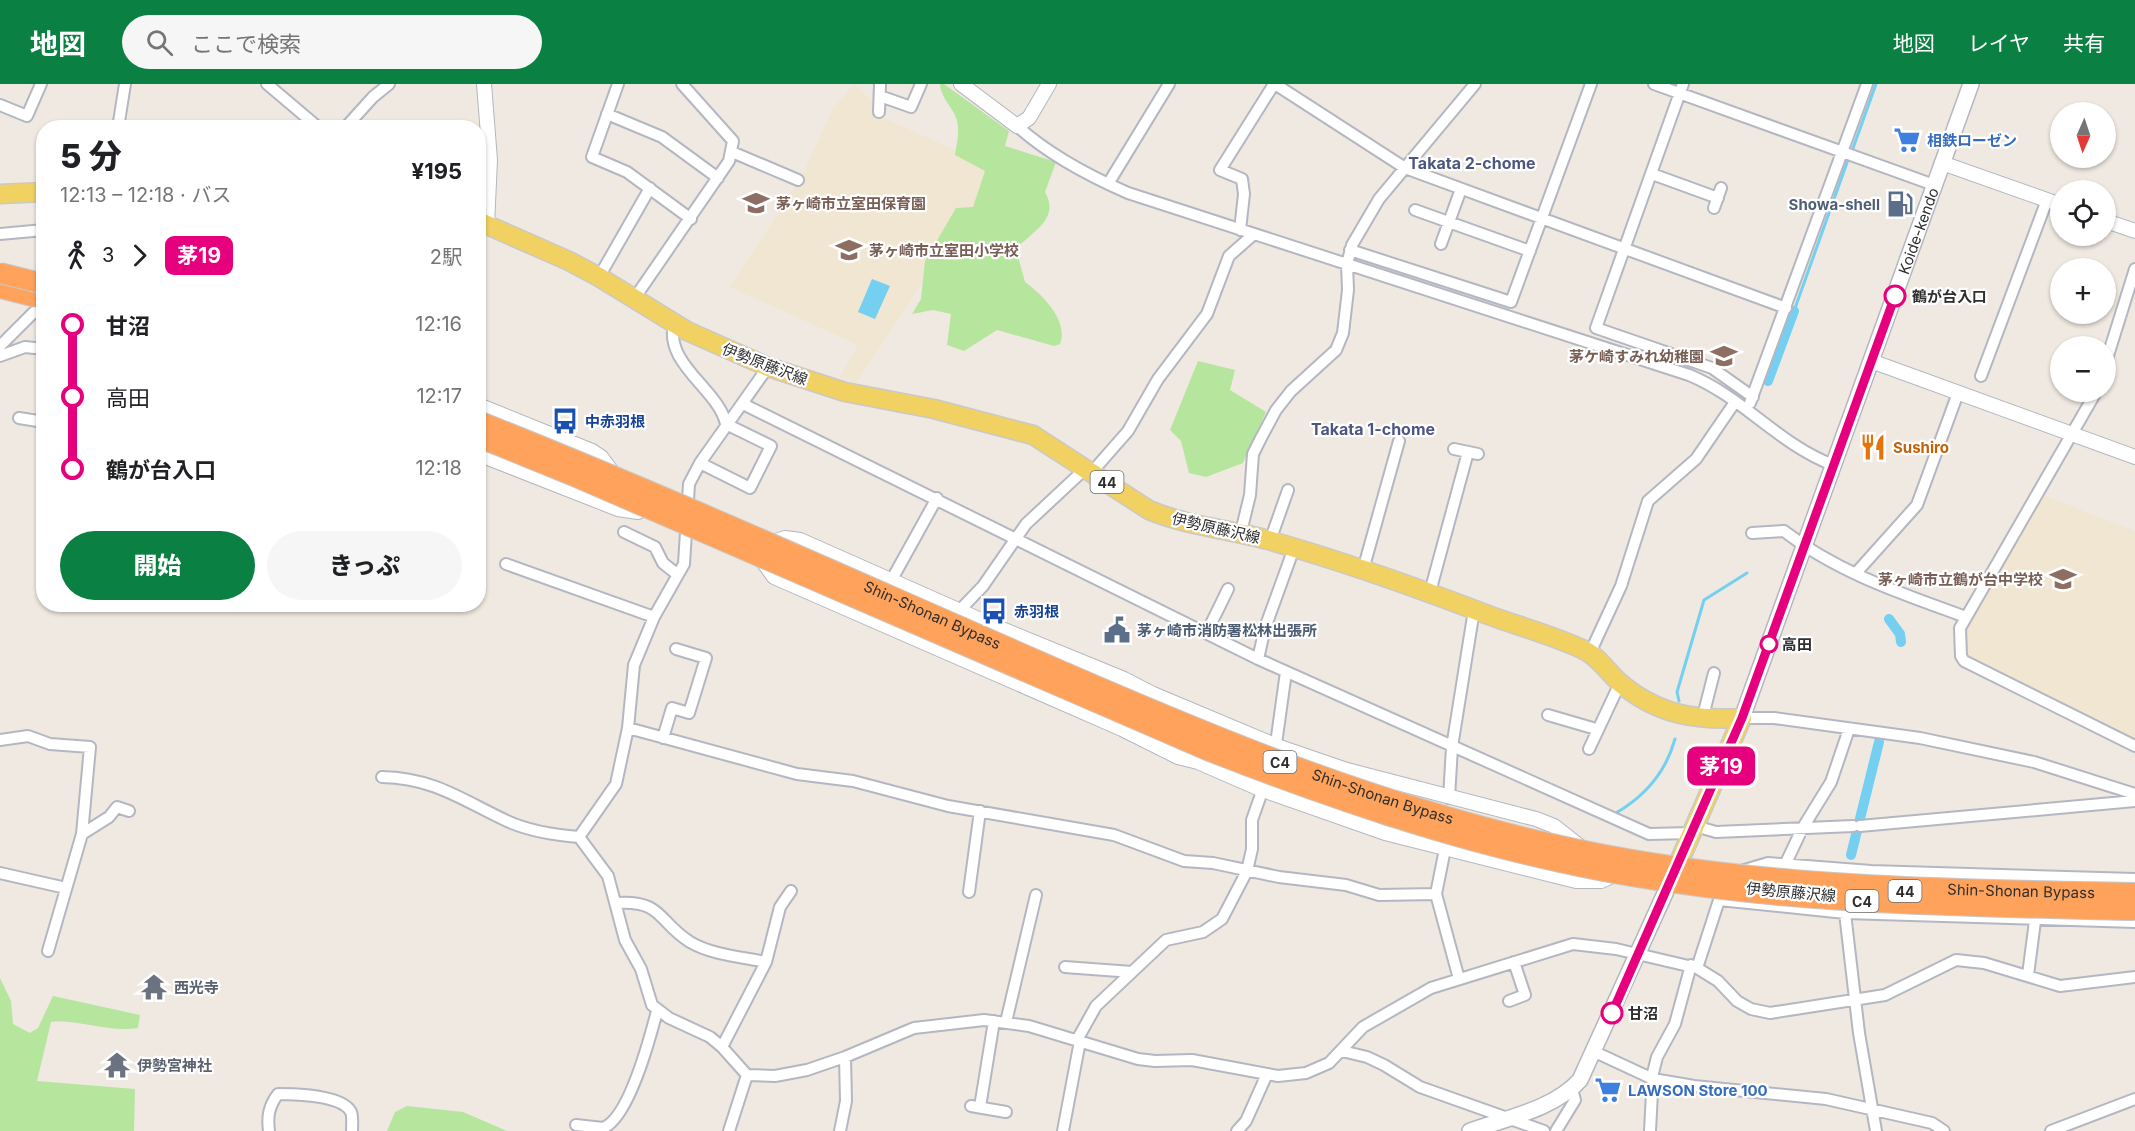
<!DOCTYPE html>
<html lang="ja">
<head>
<meta charset="utf-8">
<style>
	:root { --surface:#fff; --page:#f6f6f6; --text:#202124; --muted:#757577; --accent:#0b8043 }
	body { margin:0; font-family:Inter,"Noto Sans JP",sans-serif; background:var(--page); color:var(--text); height:100vh; display:flex; flex-direction:column; font-size:22px; white-space:nowrap }
	* { box-sizing:border-box; margin:0 }
	p { font-size:20px; color:var(--muted) }
	.icon { flex:none; width:33px; height:33px; fill:none; stroke:currentColor; stroke-width:2; stroke-linecap:round; stroke-linejoin:round }
	.map { position:relative; flex:1; overflow:hidden }
	.sheet { position:absolute; left:36px; top:36px; width:450px; height:492px; display:flex; flex-direction:column; background:var(--surface); border-radius:24px; box-shadow:0 2px 4px #0004 }
	.sheet>* { flex:none }
	.badge { padding:0 12px; border-radius:9px; font-size:21px; line-height:39px }
	.needle { width:39px; rotate:183deg }
	.tools { position:absolute; left:2050px; top:18px; display:grid; gap:12px }
	.tools a { display:grid; place-items:center; width:66px; height:66px; border-radius:50%; background:var(--surface); box-shadow:0 2px 4px #0004; font-size:30px }
	.map>.badge { position:absolute; translate:-50% -50%; box-shadow:0 0 0 3px #fff }
	.legs { display:flex; align-items:center; gap:9px; height:66px; padding:0 24px; font-size:20px }
	.legs p { margin-inline-start:auto }
	.overview { display:flex; align-items:center; justify-content:space-between; height:102px; padding:0 24px }
	h1 { font-size:33px; font-weight:800; line-height:45px }
	.action { display:flex; gap:12px; margin-top:auto; padding:12px 24px }
	.action a { flex:1; height:69px; border-radius:36px; background:var(--accent); color:#fff; font-size:24px; font-weight:800; line-height:69px; text-align:center }
	.action a+a { background:var(--page); color:var(--text) }
	ul { padding:0 24px; list-style:none }
	li { display:flex; align-items:center; gap:21px; height:72px; font-size:22px }
	li i { display:grid; place-items:center; width:9px; height:100%; margin:0 8px; background:currentColor }
	li i::after { content:''; width:15px; height:15px; margin:-8px; border:4px solid; border-radius:50%; background:var(--surface) }
	li p { margin-inline-start:auto }
	li:first-child i { background:linear-gradient(#0000 50%,currentColor 0) }
	li:last-child i { background:linear-gradient(currentColor 50%,#0000 0) }
	header { display:flex; align-items:center; gap:36px; box-sizing:border-box; height:84px; padding:0 30px; background:var(--accent); color:#fff }
	header strong { font-size:28px }
	nav { display:flex; gap:33px; margin-inline-start:auto; font-size:21px }
	.search { width:420px; height:54px; background:var(--page); display:flex; align-items:center; gap:15px; box-sizing:border-box; padding:0 21px; border-radius:33px; color:var(--muted); font-size:22px }
	.map>svg:first-child { display:block }
	.education { fill:#f0e6d1 }
	.green { fill:#b6e59e }
	.water { fill:#75cff0 }
	.lines { fill:none; stroke-linecap:round; stroke-linejoin:round }
	.stream { stroke:#75cff0; stroke-width:3 }
	.canal { stroke:#75cff0; stroke-width:10 }
	.minor-casing { stroke:#b4b7c1; stroke-width:14 }
	.tertiary-casing { stroke:#b4b7c1; stroke-width:16 }
	.secondary-casing { stroke:#b4b7c1; stroke-width:18 }
	.primary-casing { stroke:#c9c9c9; stroke-width:21 }
	.motorway-casing { stroke:#c9c9c9; stroke-width:22 }
	.minor { stroke:#fff; stroke-width:10 }
	.tertiary { stroke:#fff; stroke-width:14 }
	.secondary { stroke:#fff; stroke-width:15 }
	.primary { stroke:#f2d163; stroke-width:18 }
	.motorway { stroke:#ffa35c; stroke-width:20 }
	.motorway-bridge-casing { stroke:#c9c9c9; stroke-width:22; stroke-linecap:butt }
	.motorway-bridge { stroke:#ffa35c; stroke-width:20 }
	.line-1-casing { stroke:#fff; stroke-width:14 }
	.line-1 { stroke:#e6007e; stroke-width:9 }
	.stop-1-dot { fill:#fff; stroke:#e6007e; stroke-width:3 }
	.labels { text-anchor:middle; dominant-baseline:central; stroke-width:4.5; stroke-linejoin:round; paint-order:stroke }
	.shield { fill:#fff; stroke:#6d6d6d; stroke-width:1.5 }
	.shield-label { font-size:14px; font-weight:bold; fill:#2e2e2e }
	.shop-label { font-size:15px; font-weight:bold; fill:#366cbe; stroke:#fff; text-anchor:start }
	.education-label { font-size:15px; font-weight:bold; fill:#785e54; stroke:#fff; text-anchor:start }
	.service-label { font-size:15px; font-weight:bold; fill:#4e5e75; stroke:#fff; text-anchor:end }
	.street-label { font-size:15px; fill:#2e2e2e; stroke:#fff }
	.stop-label { font-size:15px; font-weight:bold; fill:#2e2e2e; stroke:#fff; text-anchor:start }
	.transit-label { font-size:15px; font-weight:bold; fill:#164399; stroke:#fff; text-anchor:start }
	.food-label { font-size:15px; font-weight:bold; fill:#c56008; stroke:#fff; text-anchor:start }
	.worship-label { font-size:15px; font-weight:bold; fill:#5b616d; stroke:#fff; text-anchor:start }
	.neighbourhood-label { font-size:16px; font-weight:bold; fill:#4d5680; stroke:#fff }
</style>
</head>
<body>
<header>
<strong>地図</strong>
<div class="search"><svg class="icon" aria-label="search" viewBox="0 0 24 24"><circle cx="10" cy="10" r="6"/><path d="M15 15l6 6"/></svg>ここで検索</div>
<nav><a>地図</a><a>レイヤ</a><a>共有</a></nav>
</header>
<div class="map">
<svg width="2135" height="1047" viewBox="0 0 2135 1047">
	<rect width="100%" height="100%" fill="#efe9e1"/>
	<path class="education" d="M854,0l22,21 3,11 114,51 -24,46 -113,170 -16,-6 18,-32 -128,-58 72,-111 31,-67z
		M2040,410l95,37v211l-169,-83 -2,-31z"/>
	<path class="green" d="M940,0h4l65,47 -4,15 51,16 -11,30c15,27 -11,38 -29,57l9,33c17,12 44,39 35,62l-6,2 -57,-16 -33,21 -17,-6 4,-31 -18,-4 -21,4 9,-15 4,-38 31,-53 17,-1 12,-36 -30,-16c2,-14 6,-26 0,-40 -5,-10 -15,-20 -15,-31z
		M1198,277l37,9 -5,20 36,22 -23,51 -37,14 -17,-4 -8,-32 -11,-11z
		M0,894l11,23 2,23 17,9 8,-5 15,-32 87,19 -2,13c-30,5 -58,-9 -87,-6l-14,59 98,8 -1,42h-134z
		M407,1022l56,6 44,19h-120l8,-19z"/>
	<path class="water" d="M872,195l18,7 -15,33 -17,-7z"/>
	<g class="lines">
		<path class="stream" d="M1852,67l24,-67
			M1794,227l55,-154
			M1679,617l-2,-9 27,-92 43,-27
			M1616,729c29,-17 50,-41 59,-74"/>
		<path class="canal" d="M1768,297l26,-70
			M1889,535l11,15 1,8
			M1851,771l28,-113"/>
		<g class="minor-casing">
			<path id="minor" d="M267,0l52,44
				M618,0l-26,73 35,15 64,47
				M1275,0l130,84 381,140
				M1654,0l280,101
				M1683,0l-87,244 116,40 41,29
				M880,12l31,11 10,-23
				M0,21l27,11 14,-32
				M879,28l1,-28
				M607,30l55,23 56,41
				M1017,42c32,29 72,50 111,67l561,182c54,22 89,69 144,90
				M118,44l7,-44
				M345,44l28,-31 16,-13
				M732,68l66,28
				M1652,90l66,24
				M1108,100l61,-100
				M1714,124l7,-20
				M1415,126l115,41
				M1240,146l4,-36 -2,-15 -22,-9 54,-86
				M0,150l44,-4
				M1441,160l20,-55
				M1350,166l161,52 80,-218
				M599,193l51,-89
				M634,215l95,-138 4,-20 -51,-57
				M674,240c-10,40 45,66 52,100l45,22 -21,42 -50,-25
				M0,262l34,-34 10,3
				M0,272l25,-9 19,2
				M2106,278l29,-93
				M1981,292l66,-176
				M2096,308l-136,236 1,28 3,5 171,85
				M1750,319l117,-319
				M743,320l515,255 391,175 42,-1
				M19,334l25,4
				M1454,365l24,5
				M1092,388l36,-41 30,-52 49,-65 22,-58 25,-22
				M624,448l31,15 8,16 15,12
				M1241,448l9,-37 3,-41 8,-16 15,-28 15,-19 45,-41 7,-17 5,-43 -1,-26 5,-19 27,-46 96,-115
				M1752,449l32,-2c54,42 119,63 182,86
				M1270,457l18,-51
				M506,480l148,53
				M1363,486l36,-129
				M1856,489l61,-68 41,-112
				M891,497l46,-83
				M1430,508l38,-140
				M959,527l24,-25 43,-62 60,-56
				M1207,548l21,-43
				M1590,569l31,-67 27,-85 48,-42 39,-57
				M1258,575l7,-31 29,-80
				M1548,631l48,14
				M1742,634h32l146,20 114,24 101,32
				M1702,636l12,-47
				M628,644l169,46 56,7 95,25 166,29 70,26 29,2 66,14 67,8 33,10 57,-1
				M663,654l9,-30 17,5 17,-55 -30,-9
				M0,656l28,-4 22,8 40,3 -8,87
				M1589,665l31,-66
				M1275,667l11,-79
				M382,693c52,1 80,23 125,44 22,10 47,14 72,16l29,39 17,64 16,29 11,36 17,13 41,19 12,10 25,28 28,1 32,-6 38,-13 69,-29 70,-8 45,6 109,33 17,2 37,-1 86,16 28,-3 23,-10 34,-36 68,-39 142,-44 43,5 81,19 21,13 19,20 14,8 19,4 115,-18 71,-35 28,3 76,23 75,-9
				M1449,714l3,-51 22,-137
				M1695,742l21,6 137,-6
				M1860,742l275,-25
				M579,753l37,-53 12,-56 6,-63 20,-48 30,-53 5,-80 11,-21 68,-96
				M1445,765l-9,45 23,85
				M1785,781l17,-36 29,-47 18,-53
				M1741,787l27,-8 103,8 264,8
				M0,789l66,15
				M969,808l11,-81
				M1719,816l126,13 290,9
				M617,819c46,-3 41,19 73,39 22,13 52,15 76,20
				M1845,829l14,120 17,98
				M48,867l34,-117 27,-17 8,-10 12,4
				M1065,883l67,5
				M1697,884l24,-74
				M2028,891l7,-54
				M1509,917l16,-6 -11,-33
				M1006,938l30,-127
				M1077,956l19,-34 70,-66 37,-8 19,-13 25,-48 5,-22v-29l18,-51
				M722,963l44,-85 14,-55 11,-16
				M1342,967l25,6 17,8 36,22 124,44
				M1595,968l58,27 41,7 132,13 106,24 12,8
				M971,1022l35,6
				M980,1023l14,-86
				M576,1041l27,3c26,-10 47,-90 54,-117
				M269,1047c-2,-15 0,-25 9,-37 17,0 64,1 73,18 2,5 1,13 1,19
				M729,1047l18,-56
				M840,1047l6,-30 -1,-44
				M1063,1047l17,-90
				M1237,1047l9,-10 21,-47
				M1556,1047l19,-31 -3,-11
				M1650,1047l3,-58 4,-16 18,-33 16,-59
				M2051,1047l84,-32"/>
		</g>
		<g class="tertiary-casing">
			<path id="tertiary" d="M484,0l6,76 -3,65
				M961,0l56,42 12,-8 20,-34
				M1942,79l119,42
				M2106,137l29,10
				M1871,277l264,96
				M478,321l114,46 9,6 14,19
				M478,370l140,55 20,3 9,-5
				M767,460l18,-6 15,2 192,85 132,54 29,15 124,52 70,24 189,49 18,7 28,22
				M759,472l15,21 348,152 56,28 20,5 62,27 125,44 191,48h25l16,-7"/>
		</g>
		<g class="secondary-casing">
			<g id="secondary">
				<path id="s1" d="M1742,634l229,-634"/>
				<path d="M1470,1047c37,-13 84,-22 110,-51l92,-202"/>
			</g>
		</g>
		<g class="primary-casing">
			<path id="primary" d="M0,110l44,-2
				M478,137l91,40 30,16 88,54 81,36 77,25 89,17 99,26 116,75c38,16 79,19 119,30 70,20 139,44 207,70 35,14 72,23 107,39 15,6 25,22 37,33 37,32 76,39 123,36l-70,160"/>
		</g>
		<g class="motorway-casing">
			<path id="motorway" d="M0,204l44,11"/>
		</g>
		<use href="#minor" class="minor"/>
		<use href="#tertiary" class="tertiary"/>
		<use href="#secondary" class="secondary"/>
		<use href="#primary" class="primary"/>
		<use href="#motorway" class="motorway"/>
		<g class="motorway-bridge-casing">
			<g id="motorway-bridge">
				<path d="M0,189l44,11"/>
				<path id="s2" d="M478,337c177,70 350,148 524,224 179,79 358,156 550,199 191,44 388,45 583,49"/>
				<path d="M478,353l96,39 633,274c138,54 278,101 424,126 167,29 336,30 504,34"/>
			</g>
		</g>
		<use href="#motorway-bridge" class="motorway-bridge"/>
	</g>
	<g class="lines">
		<g class="line-1-casing">
			<path id="line-1" d="M1612,929l130,-295 153,-422"/>
		</g>
		<use href="#line-1" class="line-1"/>
	</g>
	<defs>
		<g id="supermarket-bare" transform="scale(2.07)"><path d="M-6-5.5h2.5l.6 2H6L4.5 2H-2.5L-4.4-4H-6ZM-1.5 3.2a1.3 1.3 0 1 0 .1 0ZM3 3.2a1.3 1.3 0 1 0 .1 0Z" fill="#3f7fe0" stroke="#fff" stroke-width="2.5" paint-order="stroke"/></g>
		<g id="school-bare" transform="scale(2.07)"><path d="M0-5L7-2L0 1L-7-2ZM-4 1L0 2.5L4 1V4Q0 6-4 4Z" fill="#8d6e63" stroke="#fff" stroke-width="2.5" paint-order="stroke"/></g>
		<g id="fuel-bare" transform="scale(2.07)"><path d="M-5.5-6h7V0h2V4h1.3V-2.5L3-4.5l.8-.8L6-3V5H2.5V1h-1V6h-7ZM-4.2-4.7v3.2H.2V-4.7Z" fill="#5c6f8a" stroke="#fff" stroke-width="2.5" paint-order="stroke"/></g>
		<g id="bus-bare" transform="scale(2.07)"><path d="M-5-6H5V4H4V6H2V4H-2V6H-4V4H-5ZM-3.5-4V0h7V-4ZM-3.5 1.2v1.5H-2V1.2ZM2 1.2v1.5H3.5V1.2Z" fill="#1a4fb4" stroke="#fff" stroke-width="2.5" paint-order="stroke"/></g>
		<g id="restaurant-bare" transform="scale(2.07)"><path d="M-5-6h1v4h1v-4h1v4h1v-4h1v5L-1.5 .5V6h-2V.5L-5-1ZM5-6V6H3V1.5H1.5Q1.5-4 5-6Z" fill="#e8710a" stroke="#fff" stroke-width="2.5" paint-order="stroke"/></g>
		<g id="civic-bare" transform="scale(2.07)"><path d="M-.6-6.5H3V-4.5H.6V-3L4-1V1h2V6H-6V1h2V-1L-.6-3ZM-1.2 2.5V6h2.4V2.5Z" fill="#5c6f8a" stroke="#fff" stroke-width="2.5" paint-order="stroke"/></g>
		<g id="temple-bare" transform="scale(2.07)"><path d="M0-6L5-2H3V0L6.5 2.5H4V6H1.5V3h-3V6H-4V2.5H-6.5L-3 0V-2H-5Z" fill="#6b7280" stroke="#fff" stroke-width="2.5" paint-order="stroke"/></g>
	</defs>
	<g fill-rule="evenodd">
		<use href="#supermarket-bare" x="1907" y="56"/>
		<use href="#school-bare" x="756" y="119"/>
		<use href="#fuel-bare" x="1900" y="120"/>
		<use href="#school-bare" x="849" y="166"/>
		<use href="#school-bare" x="1724" y="272"/>
		<use href="#bus-bare" x="565" y="337"/>
		<use href="#restaurant-bare" x="1873" y="363"/>
		<use href="#school-bare" x="2063" y="495"/>
		<use href="#bus-bare" x="994" y="527"/>
		<use href="#civic-bare" x="1117" y="546"/>
		<use href="#temple-bare" x="154" y="903"/>
		<use href="#temple-bare" x="117" y="981"/>
		<use href="#supermarket-bare" x="1608" y="1006"/>
	</g>
	<g class="stop-1-dot">
		<circle cx="1895" cy="212" r="10"/>
		<circle cx="1769" cy="560" r="8"/>
		<circle cx="1612" cy="929" r="10"/>
	</g>
	<g class="labels">
		<g class="shield">
			<rect x="1090.5" y="387" width="33" height="22" rx="4.5"/>
			<rect x="1263.5" y="667" width="33" height="22" rx="4.5"/>
			<rect x="1888.5" y="796" width="33" height="22" rx="4.5"/>
			<rect x="1845.5" y="806" width="33" height="22" rx="4.5"/>
		</g>
		<g class="shield-label">
			<text x="1107" y="398">44</text>
			<text x="1280" y="678">C4</text>
			<text x="1905" y="807">44</text>
			<text x="1862" y="817">C4</text>
		</g>
		<g class="shop-label">
			<text x="1927" y="56">相鉄ローゼン</text>
			<text x="1628" y="1006">LAWSON Store 100</text>
		</g>
		<g class="education-label">
			<text x="776" y="119">茅ヶ崎市立室田保育園</text>
			<text x="869" y="166">茅ヶ崎市立室田小学校</text>
			<text x="1704" y="272" text-anchor="end">茅ケ崎すみれ幼稚園</text>
			<text x="2043" y="495" text-anchor="end">茅ヶ崎市立鶴が台中学校</text>
		</g>
		<g class="service-label">
			<text x="1880" y="120">Showa-shell</text>
			<text x="1137" y="546" text-anchor="start">茅ヶ崎市消防署松林出張所</text>
		</g>
		<g class="street-label">
			<text stroke="none"><textPath href="#s1" startOffset="518">Koide-kendo</textPath></text>
			<text transform="translate(765 280) rotate(21)">伊勢原藤沢線</text>
			<text transform="translate(1216 444) rotate(13)">伊勢原藤沢線</text>
			<text stroke="none"><textPath href="#s2" startOffset="494">Shin-Shonan Bypass</textPath></text>
			<text stroke="none"><textPath href="#s2" startOffset="980">Shin-Shonan Bypass</textPath></text>
			<text stroke="none"><textPath href="#s2" startOffset="1628">Shin-Shonan Bypass</textPath></text>
			<text transform="translate(1791 808) rotate(5)">伊勢原藤沢線</text>
		</g>
		<g class="stop-label">
			<text x="1912" y="212">鶴が台入口</text>
			<text x="1782" y="560">高田</text>
			<text x="1628" y="929">甘沼</text>
		</g>
		<g class="transit-label">
			<text x="585" y="337">中赤羽根</text>
			<text x="1014" y="527">赤羽根</text>
		</g>
		<g class="food-label">
			<text x="1893" y="363">Sushiro</text>
		</g>
		<g class="worship-label">
			<text x="174" y="903">西光寺</text>
			<text x="137" y="981">伊勢宮神社</text>
		</g>
		<g class="neighbourhood-label">
			<text x="1472" y="79">Takata 2-chome</text>
			<text x="1373" y="345">Takata 1-chome</text>
		</g>
	</g>
</svg>
<div class="tools">
<a><svg class="needle" viewBox="-14 -14 28 28"><path d="M0-13l5 13h-10z" fill="#e53935"/><path d="M0 13l5-13h-10z" fill="#757577"/></svg></a>
<a><svg class="icon" aria-label="locate" viewBox="0 0 24 24"><circle cx="12" cy="12" r="6"/><path d="M12 2v4M12 18v4M2 12h4M18 12h4"/></svg></a>
<a>+</a>
<a>−</a>
</div>
<b class="badge" style="left:1721px;top:682px;background:#e6007e;color:#fff">茅19</b>
<section class="sheet">
<div class="overview"><div><h1>5 分</h1><p>12:13 – 12:18 · バス</p></div><b>¥195</b></div>
<div class="legs"><svg class="icon" aria-label="walk" viewBox="0 0 24 24"><circle cx="13" cy="4" r="2"/><path d="M13 8l-2 6 4 7M11 14l-3 7M7 12l3-4h3l4 4"/></svg>3<svg class="icon" aria-label="forward" viewBox="0 0 24 24"><path d="M9 5l7 7-7 7"/></svg><b class="badge" style="background:#e6007e;color:#fff">茅19</b><p>2駅</p></div>
<ul>
<li><i style="color:#e6007e"></i><b>甘沼</b><p>12:16</p></li>
<li><i style="color:#e6007e"></i><span>高田</span><p>12:17</p></li>
<li><i style="color:#e6007e"></i><b>鶴が台入口</b><p>12:18</p></li>
</ul>
<div class="action"><a>開始</a><a>きっぷ</a></div>
</section>
</div>
</body>
</html>
